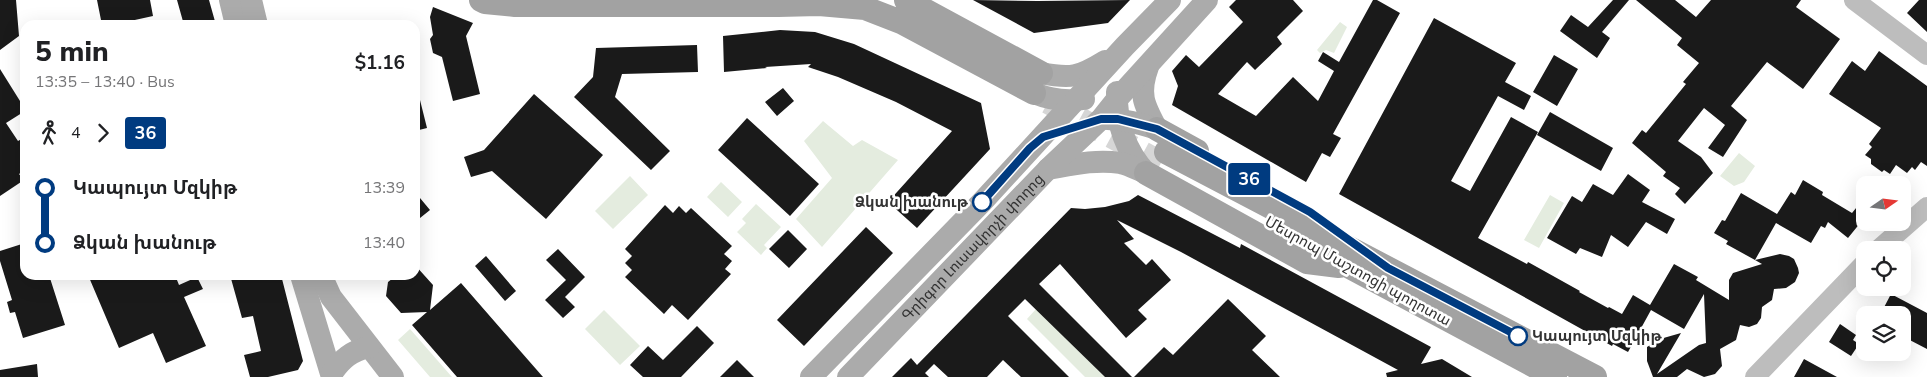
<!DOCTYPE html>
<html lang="en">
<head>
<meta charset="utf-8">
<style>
	:root { --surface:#fff; --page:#f2f2f2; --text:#202124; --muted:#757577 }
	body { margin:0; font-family:"Nunito Sans","Noto Sans Armenian",sans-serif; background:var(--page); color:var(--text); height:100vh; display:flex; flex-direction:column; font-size:19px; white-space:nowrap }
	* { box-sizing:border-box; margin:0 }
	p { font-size:16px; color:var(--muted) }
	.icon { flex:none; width:28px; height:28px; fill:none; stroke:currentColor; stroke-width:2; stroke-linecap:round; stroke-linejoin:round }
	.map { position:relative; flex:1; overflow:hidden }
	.panel { position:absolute; left:20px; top:20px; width:400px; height:260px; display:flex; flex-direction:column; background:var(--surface); border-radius:15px; box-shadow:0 5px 20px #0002 }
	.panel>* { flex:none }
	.badge { padding:0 10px; border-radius:4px; font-size:18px; line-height:32px }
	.needle { width:32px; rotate:76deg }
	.buttons { position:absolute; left:1856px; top:176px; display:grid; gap:10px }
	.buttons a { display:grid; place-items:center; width:55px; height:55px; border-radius:10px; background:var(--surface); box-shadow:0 5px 20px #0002; font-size:25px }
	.map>.badge { position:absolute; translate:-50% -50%; box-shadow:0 0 0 2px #fff }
	.legs { display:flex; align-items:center; gap:8px; height:55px; padding:0 15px; font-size:16px }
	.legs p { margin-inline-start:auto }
	.overview { display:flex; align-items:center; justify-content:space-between; height:85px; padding:0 15px }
	h1 { font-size:28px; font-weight:800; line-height:38px }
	ul { padding:0 15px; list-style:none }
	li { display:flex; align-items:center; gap:18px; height:55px; font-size:19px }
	li i { display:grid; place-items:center; width:8px; height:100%; margin:0 6px; background:currentColor }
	li i::after { content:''; width:12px; height:12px; margin:-6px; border:4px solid; border-radius:50%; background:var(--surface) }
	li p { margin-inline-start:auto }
	li:first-child i { background:linear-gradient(#0000 50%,currentColor 0) }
	li:last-child i { background:linear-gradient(currentColor 50%,#0000 0) }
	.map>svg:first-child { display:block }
	.green { fill:#e4ecdf }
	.building { fill:#1a1a1a }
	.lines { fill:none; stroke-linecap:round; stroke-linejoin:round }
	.trunk-tunnel { stroke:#d6d6d6; stroke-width:24; stroke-dasharray:24 12; stroke-linecap:butt }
	.secondary { stroke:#bdbdbd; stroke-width:20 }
	.primary { stroke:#ababab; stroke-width:22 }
	.trunk { stroke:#a2a2a2; stroke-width:24 }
	.line-1-casing { stroke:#fff; stroke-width:11 }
	.line-1 { stroke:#003b80; stroke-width:8 }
	.stop-1-dot { fill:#fff; stroke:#003b80; stroke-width:2.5 }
	.labels { text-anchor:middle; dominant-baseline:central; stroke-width:5; stroke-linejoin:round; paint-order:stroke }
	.stop-label { font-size:15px; font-weight:bold; fill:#333; stroke:#fff; text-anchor:end }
	.street-label { font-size:15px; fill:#333; stroke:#fff }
</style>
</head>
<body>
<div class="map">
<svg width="1927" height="377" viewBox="0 0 1927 377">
	<rect width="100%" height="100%" fill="#fff"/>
	<path class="green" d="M1340,22l7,5 -13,26 -8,-3 -6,3 -3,-3z
		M823,121l30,25 9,-6 36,20 -76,87 -26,-28 36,-41 -28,-37z
		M1739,153l16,13 -11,16 -10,4 -14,-10z
		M630,176l18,19 -35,34 -18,-18z
		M721,182l21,20 -14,15 -21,-20z
		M1550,195l14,8 -25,45 -15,-8z
		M756,204l25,23 -17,18 3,3 -6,7 -24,-23 9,-9 -4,-4z
		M1036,309l69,68h-20l-58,-58z
		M604,310l36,36 -20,19 -35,-36z
		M410,329l42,48h-22l-32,-37z"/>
	<path class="building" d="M0,0h16l3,36 -19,14z
		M97,0h53l3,16 -41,9h-10z
		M177,0h32l7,25h-32z
		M973,0l64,1 93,-1 -22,23 -74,10z
		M1236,0h57l10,11 -26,26 5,7 -27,26 -8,-8 -29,32 38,22 37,-39 25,24 16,-30 -16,-10 5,-9 16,10 34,-62h4l23,13 -67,121 8,4 -11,19 -8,-4 -16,29 -134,-77 6,-19 -6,-15 14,-16 13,12 44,-45 -14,-15z
		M1613,0h16l-27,32 8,6 -13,20 -37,-27 11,-16 17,12z
		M1636,0h39l21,17 15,-17h90l-5,7 44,32 -37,50 -36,-27 -36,44 16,14 -24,37 -15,-9 17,-23 -21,-17 -26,33 23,16 12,16 -28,31 -10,-10 5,-6 -17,-12 3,-4 -34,-29 10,-13 4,3 40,-49 -3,-2 16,-19 -22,-18 5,-7z
		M1919,0h8v32l-20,-19z
		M433,7l40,16 -7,13 14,58 -27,7 -11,-44 -9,-4 -3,-14 3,-4 -3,-18z
		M1434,18l82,45 -11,19 26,14 -7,14 -26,-14 -47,85 19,10 41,-74 27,15 -60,106 49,26 1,-2 52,29 -1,1 29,16 1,-1 13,7 11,-19 17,10 24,-41 24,13 -2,3 33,20v-20l4,-7 29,-9 -7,-4 25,-6 9,2 5,3 4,9 1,5 -4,9 -9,6 -12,1 -2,11 -10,7 -1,11 -4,6 -8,3 -9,-2 -4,15 -16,9 2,17 -7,8 -11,3 -17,-8 -10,8h-24l-6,-16v-14l13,-8 21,-6 -24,41 42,-29 7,-2 -2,-49 -20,35 -33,-19 -23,42 -15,-8 -1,2 -273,-152z
		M780,30l35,2 39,12 127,59 9,46 -73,79 -29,-26 64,-71 -56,-29 -58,-25 -30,-10 3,-3 -46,3 2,1 -43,4 -1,-36z
		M697,45l1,27 -76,2 -7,23 55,54 -19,19 -77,-73 19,-20 3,-29z
		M1879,51l48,35v80l-6,-4 -6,8 -3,-3 -5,6 -11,-8 -6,9 -6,-4 -2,2 -11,-8v-5l-6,-4 7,-8 -3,-3 12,-16 -52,-34 23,-33 13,10z
		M1554,55l24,14 -21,37 -24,-14z
		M0,69l25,40v2l-19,12 12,18 7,-4v33l-6,4 5,6 -24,16z
		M783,88l11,13 -17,15 -12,-14z
		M534,94l69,61 -57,64 -54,-48 -21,6 -7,-20 20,-7z
		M415,96h4l8,32 -12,3z
		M1550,112l63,36 -12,23 -64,-36z
		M747,118l72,66 -29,32 -72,-66z
		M1628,174l22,16 -8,12 33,17 -8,15 -21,-12 -18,25 -17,-12 -9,22 -22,-9 -4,6 -29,-16 25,-42 10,6 11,-18 20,11z
		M1803,180l20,12 -1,3 30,18 13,-16v20l-17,21 -20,-16 -3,6 -4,-2 -10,17 -35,-20 -21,37 -29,-16 2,-3 -14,-8 8,-13 3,1 16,-28 36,21 14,-22 4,3z
		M415,192l15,18 -15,12z
		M1138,195l102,53 1,-4 190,103 -10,17 21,-5 30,18h-85l-1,-4 12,-3 -217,-118 -64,-32 17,19 -10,4 22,22 6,-6 19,21 -33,30 9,9 -21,19 -66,-74 -21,20 93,93h-27l-80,-78 -17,17 61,61h-48l-18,-17 -16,17h-39l-14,-13 -9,9 4,4h-37l19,-19 6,7 154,-157 14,1 20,-2 24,-6z
		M665,205l8,8 6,-7 7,7 5,-5 41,38 -8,8 8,7 -7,8 6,5 -43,46 -16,-15 -8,9 -39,-37 7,-7 -7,-7 7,-7 -7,-7z
		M866,227l27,26 -89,93 -27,-26z
		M788,230l19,19 -18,19 -20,-19z
		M25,243v32h24l16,50 -42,13 -8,-26 -5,1 -3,-11 5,-2 -12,-39v-10z
		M558,249l27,28 -20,20 10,10 -12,11 -18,-18 21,-20 -20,-20z
		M486,256l30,35 -11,10 -30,-35z
		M415,265l18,20 -3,25 31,-27 82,94h-86l-45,-52 15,-13 -26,1 -15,-17 2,-14 9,-7h18z
		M88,275h87l4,10 18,-8 6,12 -19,8 22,49 -40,17 -13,-30 -34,15z
		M230,275h51l22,86 -5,9 -30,7h-18l-6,-22 17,-4 -8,-35 -11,2z
		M1891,294l36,19v36l-25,-13v-21h-22z
		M1228,299l38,37 -14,14 28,27h-146l30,-30 9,8z
		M1840,324l16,11 -3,5 6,4 -8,12 -22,-14z
		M697,326l17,17 -33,34h-38l-13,-12 18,-19 15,14z
		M1804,359l33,18h-43z
		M737,360l17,17h-34z
		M37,364l1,13h-38v-7z"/>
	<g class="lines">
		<path class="trunk-tunnel" d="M1048,102l113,61"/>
		<path class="secondary" d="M1854,0l73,55
			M1878,250l49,-43
			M1755,377l110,-114"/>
		<g class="primary">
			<path d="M230,0l6,25"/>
			<path d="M251,0l6,25"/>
			<path d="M1148,67c-10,27 -4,38 9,62"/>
			<path d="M1041,73c30,6 38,4 64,-12"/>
			<path d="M1117,92c-1,31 8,58 29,81"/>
			<path d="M1034,93c17,7 32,9 50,6"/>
			<path d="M1107,119c17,0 33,5 50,10"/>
			<path d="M1048,169c23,-4 48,-10 72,-6 8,1 18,7 26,10"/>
			<path d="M301,275l31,102"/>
			<path d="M321,275l10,22 62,80"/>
			<path d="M332,373c10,-14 19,-22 37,-26"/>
			<path d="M811,377l171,-175 143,-156 45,-46"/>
			<path id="s1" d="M848,377l200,-208 53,-50 16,-20 90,-99"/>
		</g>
		<path class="trunk" d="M481,0l4,2 30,3h263l41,-1 46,4 36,14 133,71
			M906,0l135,73
			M1157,129l40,22
			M1166,152l429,225
			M1146,173l161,89 32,4
			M1318,250l237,127"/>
	</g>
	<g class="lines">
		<g class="line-1-casing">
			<path id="line-1" d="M982,202l48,-54 13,-11 58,-18h17l39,10 153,83 78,56 130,68"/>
		</g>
		<use href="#line-1" class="line-1"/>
	</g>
	<g class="stop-1-dot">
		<circle cx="982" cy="202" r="9"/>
		<circle cx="1518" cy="336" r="9"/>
	</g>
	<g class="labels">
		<g class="stop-label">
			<text x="968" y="202">Ձկան խանութ</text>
			<text x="1532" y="336" text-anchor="start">Կապույտ Մզկիթ</text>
		</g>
		<g class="street-label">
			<text stroke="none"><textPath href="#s1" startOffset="180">Գրիգոր Լուսավորչի փողոց</textPath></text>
			<text transform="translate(1358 271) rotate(29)">Մեսրոպ Մաշտոցի պողոտա</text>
		</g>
	</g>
</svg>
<div class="buttons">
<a><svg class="needle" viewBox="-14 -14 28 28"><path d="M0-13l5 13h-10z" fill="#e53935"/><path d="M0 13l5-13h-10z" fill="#757577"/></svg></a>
<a><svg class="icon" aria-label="locate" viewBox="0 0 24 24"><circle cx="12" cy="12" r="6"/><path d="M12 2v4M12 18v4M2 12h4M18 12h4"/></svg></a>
<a><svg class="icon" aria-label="layers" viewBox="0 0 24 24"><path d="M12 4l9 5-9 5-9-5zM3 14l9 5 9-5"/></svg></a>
</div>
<b class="badge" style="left:1249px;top:179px;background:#003b80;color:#fff">36</b>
<section class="panel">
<div class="overview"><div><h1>5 min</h1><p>13:35 – 13:40 · Bus</p></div><b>$1.16</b></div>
<div class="legs"><svg class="icon" aria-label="walk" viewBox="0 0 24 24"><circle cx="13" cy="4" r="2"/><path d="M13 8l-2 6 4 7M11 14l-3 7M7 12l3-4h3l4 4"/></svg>4<svg class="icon" aria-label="forward" viewBox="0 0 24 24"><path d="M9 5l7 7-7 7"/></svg><b class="badge" style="background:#003b80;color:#fff">36</b></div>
<ul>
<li><i style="color:#003b80"></i><b>Կապույտ Մզկիթ</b><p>13:39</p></li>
<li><i style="color:#003b80"></i><b>Ձկան խանութ</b><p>13:40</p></li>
</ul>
</section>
</div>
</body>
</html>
